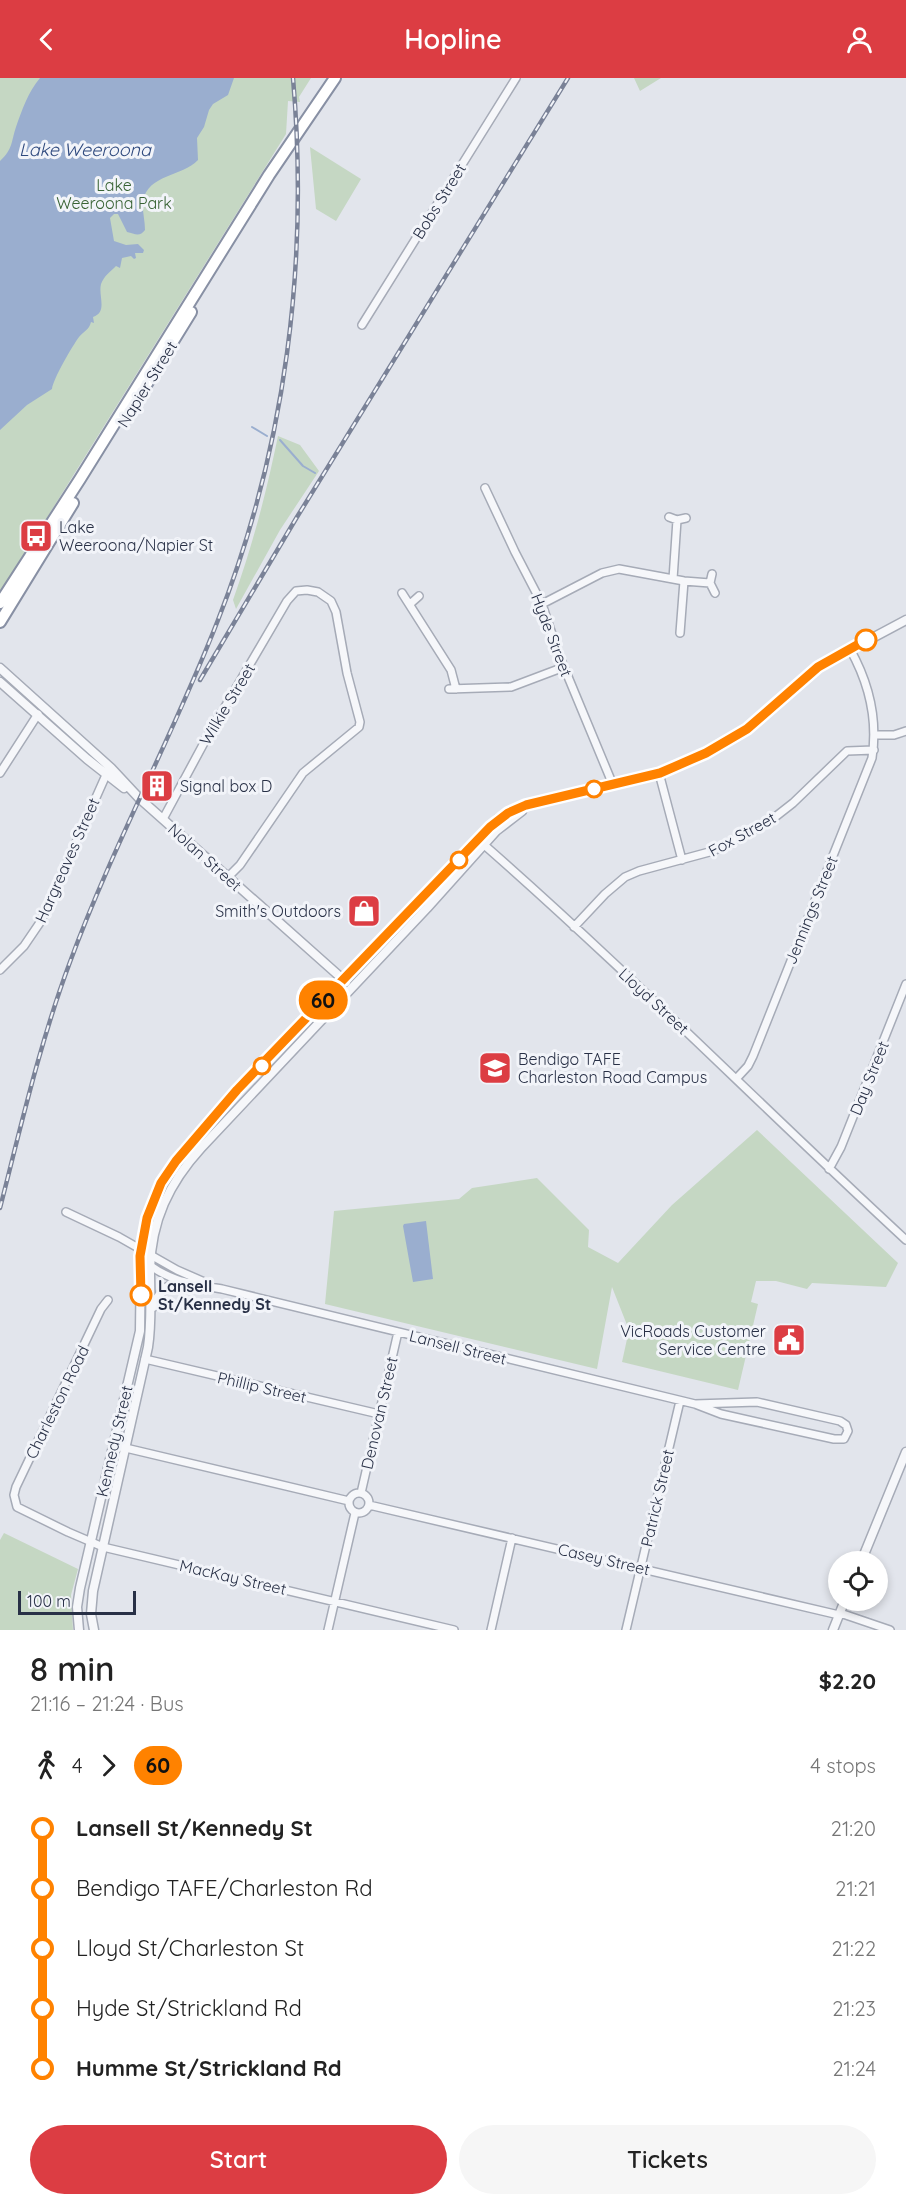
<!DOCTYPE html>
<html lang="en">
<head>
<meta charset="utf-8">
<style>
	:root { --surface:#fff; --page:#f6f6f6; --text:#222; --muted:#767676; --accent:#dc3d43 }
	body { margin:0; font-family:Quicksand,sans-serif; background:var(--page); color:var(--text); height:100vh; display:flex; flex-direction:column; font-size:22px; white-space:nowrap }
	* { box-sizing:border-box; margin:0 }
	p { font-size:20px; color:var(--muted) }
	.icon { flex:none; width:33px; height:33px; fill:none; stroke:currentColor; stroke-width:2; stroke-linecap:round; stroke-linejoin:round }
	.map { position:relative; height:1552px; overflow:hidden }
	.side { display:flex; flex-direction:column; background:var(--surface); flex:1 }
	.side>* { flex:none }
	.badge { padding:0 12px; border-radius:20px; font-size:21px; line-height:39px }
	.buttons { position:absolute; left:828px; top:1473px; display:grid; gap:12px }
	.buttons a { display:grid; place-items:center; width:60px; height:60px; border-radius:50%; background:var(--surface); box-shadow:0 3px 9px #0003; font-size:30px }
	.scale { position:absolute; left:18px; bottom:15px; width:118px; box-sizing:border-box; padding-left:6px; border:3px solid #283046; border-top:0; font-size:16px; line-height:21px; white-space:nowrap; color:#283046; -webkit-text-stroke:4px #f2f4f9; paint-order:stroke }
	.map>.badge { position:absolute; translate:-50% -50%; box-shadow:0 0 0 3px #fff }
	.legs { display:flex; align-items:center; gap:9px; height:66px; padding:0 30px; font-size:20px }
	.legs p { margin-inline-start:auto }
	.summary { display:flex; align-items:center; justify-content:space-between; height:102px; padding:0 30px }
	h1 { font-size:33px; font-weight:600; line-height:45px }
	.primary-button { display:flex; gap:12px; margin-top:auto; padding:12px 30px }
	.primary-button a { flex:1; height:69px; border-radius:36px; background:var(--accent); color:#fff; font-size:24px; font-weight:600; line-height:69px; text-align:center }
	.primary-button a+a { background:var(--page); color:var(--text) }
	ul { padding:0 30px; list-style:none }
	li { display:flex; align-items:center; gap:21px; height:60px; font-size:22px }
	li i { display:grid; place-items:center; width:9px; height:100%; margin:0 8px; background:currentColor }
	li i::after { content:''; width:15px; height:15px; margin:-8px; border:4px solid; border-radius:50%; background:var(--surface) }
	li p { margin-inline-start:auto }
	li:first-child i { background:linear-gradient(#0000 50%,currentColor 0) }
	li:last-child i { background:linear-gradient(currentColor 50%,#0000 0) }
	header { display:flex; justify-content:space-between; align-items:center; height:78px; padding:0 30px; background:var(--accent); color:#fff; font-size:27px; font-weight:600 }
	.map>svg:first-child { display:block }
	.green { fill:#c5d7c3 }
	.water { fill:#9aaecf }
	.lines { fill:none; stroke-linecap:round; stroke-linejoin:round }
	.stream { stroke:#9aaecf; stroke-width:2 }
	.minor-casing { stroke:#a6abb7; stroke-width:10 }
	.tertiary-casing { stroke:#a6abb7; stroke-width:11 }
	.trunk-casing { stroke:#8890a4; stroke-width:14 }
	.minor { stroke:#f6f7fa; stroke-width:7 }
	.tertiary { stroke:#f6f7fa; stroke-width:8 }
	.trunk { stroke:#fff; stroke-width:10 }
	.rail-casing { stroke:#7a8297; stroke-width:4.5 }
	.rail { stroke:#f2f4f9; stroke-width:2; stroke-dasharray:7; stroke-linecap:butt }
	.line-1-casing { stroke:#fff; stroke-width:14 }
	.line-1 { stroke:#ff8200; stroke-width:9 }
	.stop-1-dot { fill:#fff; stroke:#ff8200; stroke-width:3 }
	.labels { text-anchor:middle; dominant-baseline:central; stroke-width:6; stroke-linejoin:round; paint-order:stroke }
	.park-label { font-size:16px; fill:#386334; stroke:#f2f4f9 }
	.street-label { font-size:16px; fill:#283046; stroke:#f2f4f9 }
	.poi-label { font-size:16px; fill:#283046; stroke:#f2f4f9; text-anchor:start }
	.stop-label { font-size:16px; font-weight:bold; fill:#283046; stroke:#f2f4f9; text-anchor:start }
	.water-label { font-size:18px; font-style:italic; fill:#2e497e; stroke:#f2f4f9 }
</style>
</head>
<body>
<header><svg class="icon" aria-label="back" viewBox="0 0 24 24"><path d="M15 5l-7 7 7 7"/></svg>Hopline<svg class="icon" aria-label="person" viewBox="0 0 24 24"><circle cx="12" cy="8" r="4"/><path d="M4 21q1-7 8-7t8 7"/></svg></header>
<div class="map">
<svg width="906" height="1552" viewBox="0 0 906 1552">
	<rect width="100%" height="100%" fill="#e2e5ec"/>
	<path class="green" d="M0,0h311l-12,19 1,5 -12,-1 -2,33 -286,459z
		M634,0h27l-21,13z
		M310,69l51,32 -25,42 -20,-12z
		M278,358l22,9 19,26 -39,59 -44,79 -3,-9c20,-56 33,-106 45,-164z
		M757,1052l141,133 -12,24 -74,-4 -5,6 -31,-8h-20l-5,21 7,2 -20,86 -116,-28 7,-32 -17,-43 -15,82 -272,-65 9,-93 125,-12 13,-11 65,-10 52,52 -1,17 30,16 54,-58z
		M4,1455l74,36 -7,26 2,35h-73v-90z"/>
	<path class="water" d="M40,0h194l-6,17 -15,9 -4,6 -5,17 -7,11 1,22c-16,17 -50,14 -55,41 -1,10 2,19 2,29 -5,7 -10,4 -18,2l-9,-18h-4l-4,4 4,23 12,4 12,-1 6,6 -1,3h-8l1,5 -2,1 -3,-3 -9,2 -2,10 -4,-2c-6,6 -12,10 -15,18 -3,12 7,28 -8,33l1,6 -3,-1c-2,8 -7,9 -12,15 -6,8 -26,42 -27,52l-25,16 -27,25v-269c13,-12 11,-19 16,-34 6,-17 12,-35 24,-49z
		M426,1143l7,58 -20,3 -10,-56 1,-2z"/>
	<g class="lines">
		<path class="stream" d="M252,349l15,9
			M280,362l23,26 12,7"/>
		<g class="minor-casing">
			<path id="minor" d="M362,247l154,-247
				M485,410l30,64 27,52 17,51 54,130
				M669,439l8,3 9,-2
				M712,496l-2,9 5,10
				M673,501l4,-59
				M402,515l49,77 5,19
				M410,526l9,-8
				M542,526l60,-31 17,-4 65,12 26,2
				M680,555l4,-52
				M449,611l62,-2 53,-20
				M875,657h19l12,-4
				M0,695l38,-59
				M659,695l23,87
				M163,741l42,-78 82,-140 9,-10 11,-1 11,2 13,9 5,11 11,61 13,49 -1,5 -56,46 -63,92 -12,12
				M482,765c146,128 282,266 424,397
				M574,849l31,-33 20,-17 14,-6 74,-20 57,-30 23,-18 54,-52 27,-1
				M0,892l24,-24 17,-25 65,-146
				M736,1001l12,-13 5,-10 119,-298c6,-39 -3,-75 -22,-109
				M829,1091l12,-22 65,-163
				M66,1134l53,25 58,33 32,14
				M140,1178c22,24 51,28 82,33l473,115 26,10 113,25h10l4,-8 -2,-6 -6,-4 -83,-19 -62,2
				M108,1222l-7,9 -85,178 -2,8 3,12 51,25 35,15 351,83
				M145,1281l234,55
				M113,1367l236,56
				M349 1425a10 10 0 1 1 20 0a10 10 0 1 1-20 0Z
				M361,1415l37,-161
				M369,1427l470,110
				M840,1535l50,17
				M328,1552l27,-117
				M491,1552l21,-92
				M626,1552l54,-229"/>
		</g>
		<g class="tertiary-casing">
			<path id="tertiary" d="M0,590l111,100 28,30 207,184
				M0,604l87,77 37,29
				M153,1229c8,-19 15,-24 35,-24
				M861,1484l45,-110
				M79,1552l-2,-23 3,-19 60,-257 1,-80 7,-33 13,-35 22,-32 54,-61 261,-271 28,-14 133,-32 47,-20 41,-24 71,-62 88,-47
				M94,1552l-3,-16 2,-23 55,-244c4,-26 2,-51 2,-78 1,-48 19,-86 51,-121l226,-240 69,-77 26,-20
				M833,1552l12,-30"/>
		</g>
		<g class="trunk-casing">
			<path id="trunk" d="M141,315l50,-81
				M0,525l80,-124 189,-304 66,-97
				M0,544l73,-119"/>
		</g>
		<use href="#minor" class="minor"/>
		<use href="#tertiary" class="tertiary"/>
		<use href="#trunk" class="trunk"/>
		<g class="rail-casing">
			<path id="rail" d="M200,602l97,-163 271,-439
				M0,1130c21,-82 40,-166 70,-246 43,-117 103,-226 148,-342 68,-173 91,-358 75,-542"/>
		</g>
		<use href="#rail" class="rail"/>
	</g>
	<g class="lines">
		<g class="line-1-casing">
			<path id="line-1" d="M141,1217l-1,-39 7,-38 14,-35 15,-22 61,-71 253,-263 18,-14 18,-8 134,-32 46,-20 41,-24 71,-62 48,-27"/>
		</g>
		<use href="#line-1" class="line-1"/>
	</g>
	<defs>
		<g id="bus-square" transform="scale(1.725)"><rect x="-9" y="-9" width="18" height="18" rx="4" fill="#dc3d43" stroke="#f2f4f9"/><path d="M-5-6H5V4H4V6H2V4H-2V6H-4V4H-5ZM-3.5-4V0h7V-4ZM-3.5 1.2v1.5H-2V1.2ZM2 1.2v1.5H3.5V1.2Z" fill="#fff"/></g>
		<g id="building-square" transform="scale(1.725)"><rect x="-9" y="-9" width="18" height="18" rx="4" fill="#dc3d43" stroke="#f2f4f9"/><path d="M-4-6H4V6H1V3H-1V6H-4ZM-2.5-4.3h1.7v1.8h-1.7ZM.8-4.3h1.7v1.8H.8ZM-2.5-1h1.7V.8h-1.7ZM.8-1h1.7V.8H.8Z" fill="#fff"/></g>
		<g id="shop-square" transform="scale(1.725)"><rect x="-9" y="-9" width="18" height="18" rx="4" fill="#dc3d43" stroke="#f2f4f9"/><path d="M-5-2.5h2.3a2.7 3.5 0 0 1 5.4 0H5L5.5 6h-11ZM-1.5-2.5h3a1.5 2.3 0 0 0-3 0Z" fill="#fff"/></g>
		<g id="university-square" transform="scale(1.725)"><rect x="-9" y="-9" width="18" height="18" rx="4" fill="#dc3d43" stroke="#f2f4f9"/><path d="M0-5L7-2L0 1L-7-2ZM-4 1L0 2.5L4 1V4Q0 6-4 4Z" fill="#fff"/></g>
		<g id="civic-square" transform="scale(1.725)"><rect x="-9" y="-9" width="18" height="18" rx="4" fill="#dc3d43" stroke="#f2f4f9"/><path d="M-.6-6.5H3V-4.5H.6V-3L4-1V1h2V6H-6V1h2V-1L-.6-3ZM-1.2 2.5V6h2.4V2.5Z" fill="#fff"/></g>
	</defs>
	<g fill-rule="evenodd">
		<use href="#bus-square" x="36" y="458"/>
		<use href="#building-square" x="157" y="708"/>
		<use href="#shop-square" x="364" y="833"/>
		<use href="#university-square" x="495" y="990"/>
		<use href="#civic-square" x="789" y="1262"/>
	</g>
	<g class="stop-1-dot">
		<circle cx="866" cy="562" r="10"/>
		<circle cx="594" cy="711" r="8"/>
		<circle cx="459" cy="782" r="8"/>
		<circle cx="262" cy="988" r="8"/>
		<circle cx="141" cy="1217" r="10"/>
	</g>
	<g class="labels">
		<g class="park-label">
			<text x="114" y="107">Lake<tspan x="114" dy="18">Weeroona Park</tspan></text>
		</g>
		<g class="street-label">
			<text transform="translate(439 123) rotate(-58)">Bobs Street</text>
			<text transform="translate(147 306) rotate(-58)">Napier Street</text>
			<text transform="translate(552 557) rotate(69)">Hyde Street</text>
			<text transform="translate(227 626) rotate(-59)">Wilkie Street</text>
			<text transform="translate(742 756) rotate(-29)">Fox Street</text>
			<text transform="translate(205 779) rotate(42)">Nolan Street</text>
			<text transform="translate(67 782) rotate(-66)">Hargreaves Street</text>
			<text transform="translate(811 832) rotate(-68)">Jennings Street</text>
			<text transform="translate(654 923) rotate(43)">Lloyd Street</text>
			<text transform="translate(869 1000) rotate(-68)">Day Street</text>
			<text transform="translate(458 1269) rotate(14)">Lansell Street</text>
			<text transform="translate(262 1309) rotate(13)">Phillip Street</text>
			<text transform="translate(57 1324) rotate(-64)">Charleston Road</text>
			<text transform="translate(379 1335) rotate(-77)">Denovan Street</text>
			<text transform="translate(114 1363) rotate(-77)">Kennedy Street</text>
			<text transform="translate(657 1420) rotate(-77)">Patrick Street</text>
			<text transform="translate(604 1481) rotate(13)">Casey Street</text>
			<text transform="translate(233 1499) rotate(13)">MacKay Street</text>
		</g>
		<g class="poi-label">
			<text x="59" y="449">Lake<tspan x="59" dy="18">Weeroona/Napier St</tspan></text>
			<text x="180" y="708">Signal box D</text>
			<text x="341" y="833" text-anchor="end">Smith's Outdoors</text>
			<text x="518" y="981">Bendigo TAFE<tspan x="518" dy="18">Charleston Road Campus</tspan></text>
			<text x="766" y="1253" text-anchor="end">VicRoads Customer<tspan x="766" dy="18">Service Centre</tspan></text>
		</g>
		<g class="stop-label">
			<text x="158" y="1208">Lansell<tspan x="158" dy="18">St/Kennedy St</tspan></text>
		</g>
		<g class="water-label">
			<text x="85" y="71">Lake Weeroona</text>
		</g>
	</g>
</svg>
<div class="buttons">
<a><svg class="icon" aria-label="locate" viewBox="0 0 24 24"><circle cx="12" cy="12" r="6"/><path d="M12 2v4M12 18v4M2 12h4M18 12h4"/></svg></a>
</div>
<div class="scale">100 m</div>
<b class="badge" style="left:323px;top:922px;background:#ff8200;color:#111">60</b>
</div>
<section class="side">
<div class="summary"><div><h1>8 min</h1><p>21:16 – 21:24 · Bus</p></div><b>$2.20</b></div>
<div class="legs"><svg class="icon" aria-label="walk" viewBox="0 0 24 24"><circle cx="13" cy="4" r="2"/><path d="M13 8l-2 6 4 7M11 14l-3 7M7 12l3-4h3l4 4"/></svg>4<svg class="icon" aria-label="forward" viewBox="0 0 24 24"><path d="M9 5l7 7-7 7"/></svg><b class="badge" style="background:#ff8200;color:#111">60</b><p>4 stops</p></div>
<ul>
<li><i style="color:#ff8200"></i><b>Lansell St/Kennedy St</b><p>21:20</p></li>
<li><i style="color:#ff8200"></i><span>Bendigo TAFE/Charleston Rd</span><p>21:21</p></li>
<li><i style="color:#ff8200"></i><span>Lloyd St/Charleston St</span><p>21:22</p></li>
<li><i style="color:#ff8200"></i><span>Hyde St/Strickland Rd</span><p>21:23</p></li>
<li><i style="color:#ff8200"></i><b>Humme St/Strickland Rd</b><p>21:24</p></li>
</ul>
<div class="primary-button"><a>Start</a><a>Tickets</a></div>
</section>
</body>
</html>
